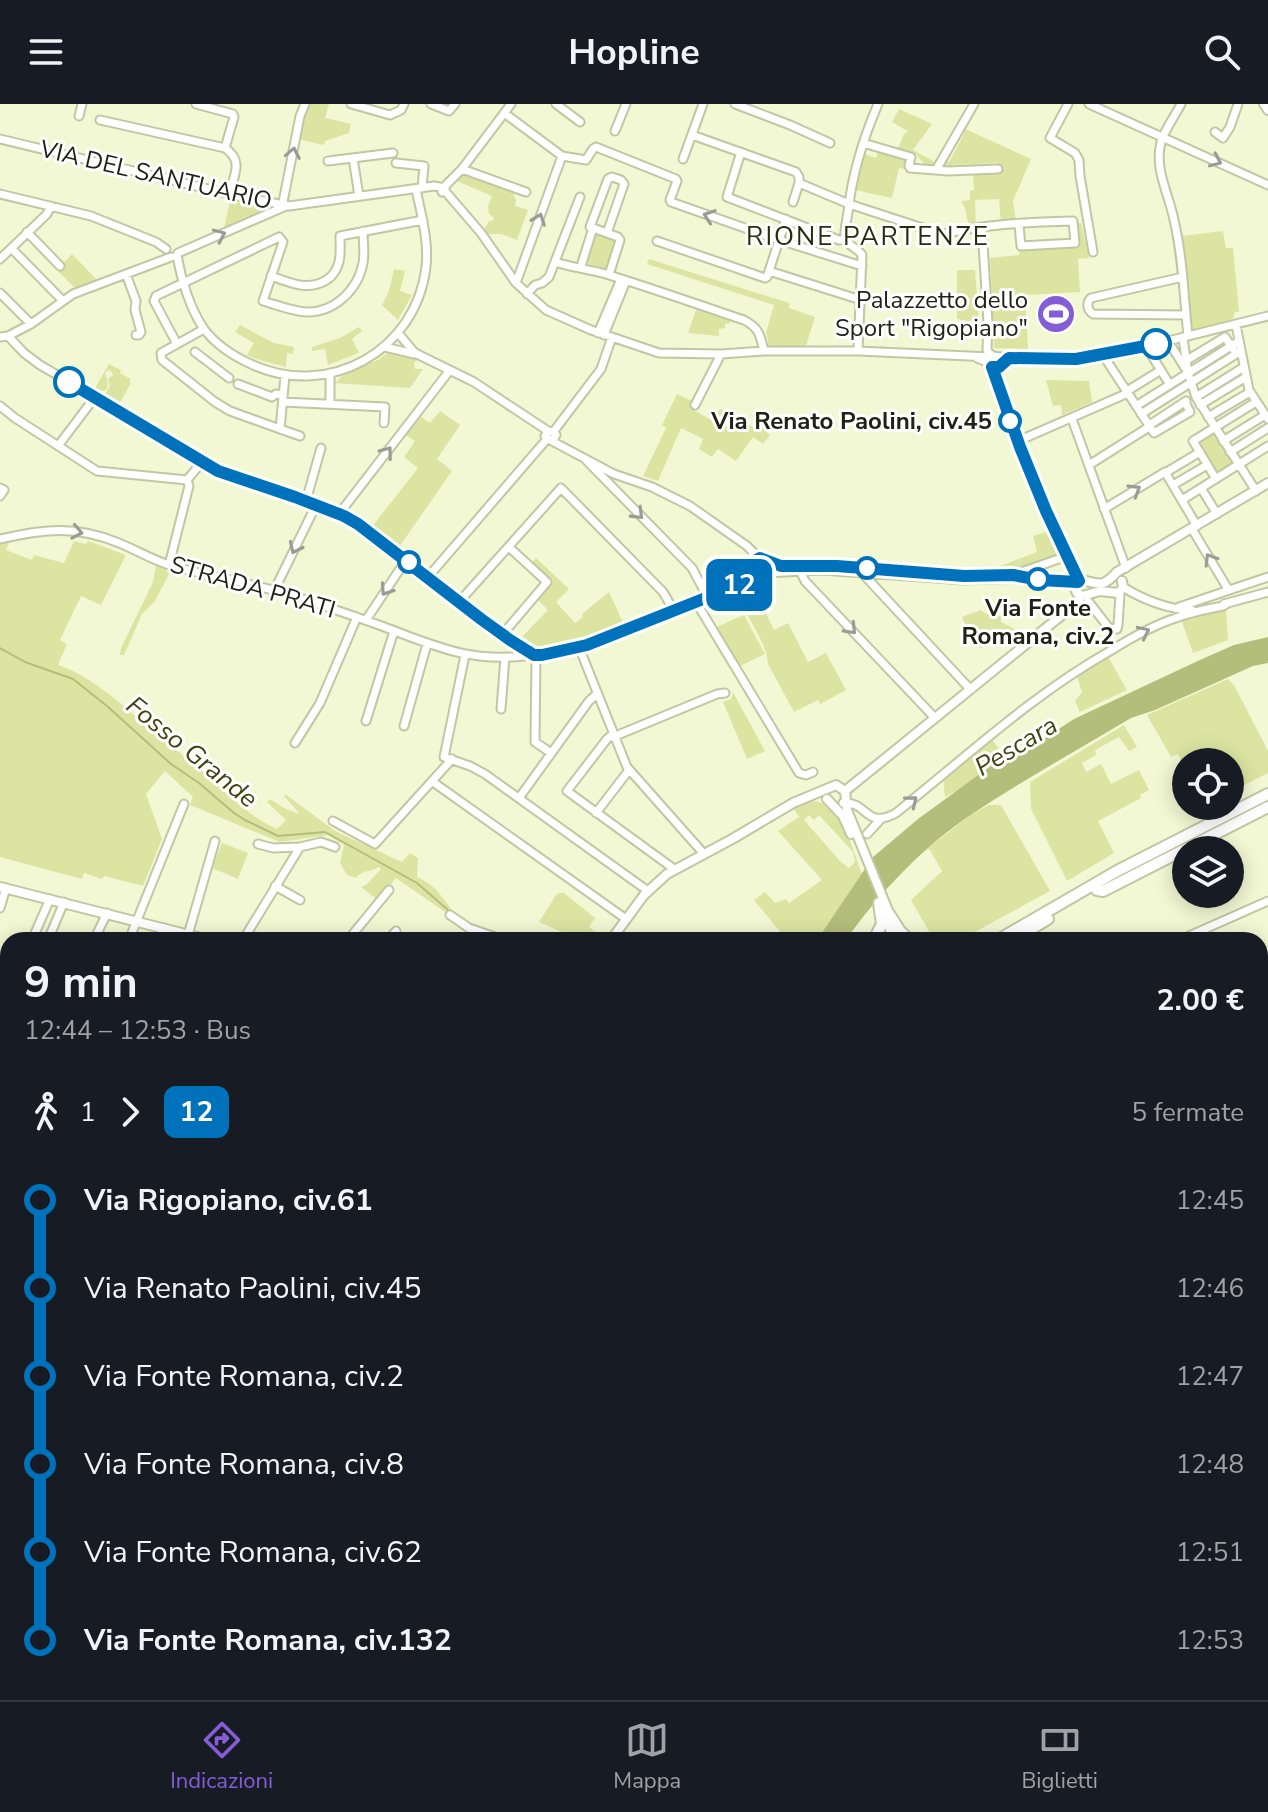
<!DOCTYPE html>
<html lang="it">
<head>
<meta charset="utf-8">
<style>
	:root { --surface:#171b24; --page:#242831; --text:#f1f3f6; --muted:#9ea1a6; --line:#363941; --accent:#855dd7 }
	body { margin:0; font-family:"Nunito Sans",sans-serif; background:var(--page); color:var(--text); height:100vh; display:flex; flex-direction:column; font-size:30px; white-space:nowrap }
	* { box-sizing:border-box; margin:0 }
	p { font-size:26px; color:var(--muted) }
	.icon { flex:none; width:44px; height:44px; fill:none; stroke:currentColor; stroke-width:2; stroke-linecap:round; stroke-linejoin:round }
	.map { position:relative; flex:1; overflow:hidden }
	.details { position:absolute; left:0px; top:828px; width:1268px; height:768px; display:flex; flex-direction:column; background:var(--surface); border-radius:24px 24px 0 0; box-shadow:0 4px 20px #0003 }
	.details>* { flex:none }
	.badge { padding:0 16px; border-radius:12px; font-size:28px; line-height:52px }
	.controls { position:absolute; left:1172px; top:644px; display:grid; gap:16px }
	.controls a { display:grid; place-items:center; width:72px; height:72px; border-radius:50%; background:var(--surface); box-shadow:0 4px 20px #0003; font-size:40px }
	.map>.badge { position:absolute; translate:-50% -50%; box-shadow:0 0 0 4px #fff }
	.legs { display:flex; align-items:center; gap:12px; height:88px; padding:0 24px; font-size:26px }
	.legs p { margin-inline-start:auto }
	.head { display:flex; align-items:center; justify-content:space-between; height:136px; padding:0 24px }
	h1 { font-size:44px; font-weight:700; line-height:60px }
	ul { padding:0 24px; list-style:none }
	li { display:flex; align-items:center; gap:28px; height:88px; font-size:30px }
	li i { display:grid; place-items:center; width:12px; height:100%; margin:0 10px; background:currentColor }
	li i::after { content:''; width:20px; height:20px; margin:-10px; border:6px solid; border-radius:50%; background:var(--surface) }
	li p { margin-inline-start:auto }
	li:first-child i { background:linear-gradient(#0000 50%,currentColor 0) }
	li:last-child i { background:linear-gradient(currentColor 50%,#0000 0) }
	header { display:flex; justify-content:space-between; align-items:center; height:104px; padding:0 24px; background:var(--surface); font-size:36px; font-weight:700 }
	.dock { display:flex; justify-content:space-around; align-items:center; height:112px; border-top:2px solid var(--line); background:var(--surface); font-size:22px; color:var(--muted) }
	.dock a { display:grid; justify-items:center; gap:4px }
	.dock .current { color:var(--accent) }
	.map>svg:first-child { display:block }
	.green { fill:#dbe5a1; fill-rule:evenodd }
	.water { fill:#b4be7b }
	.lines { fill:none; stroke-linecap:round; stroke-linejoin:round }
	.stream { stroke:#b4be7b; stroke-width:2 }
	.minor-casing { stroke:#c1c7a3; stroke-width:11 }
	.major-casing { stroke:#c1c7a3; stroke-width:12 }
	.highway-casing { stroke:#c1c7a3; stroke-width:14 }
	.minor { stroke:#fff; stroke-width:7 }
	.major { stroke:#fff; stroke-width:8 }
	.highway { stroke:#fff; stroke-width:10 }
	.oneway { stroke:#9b9c95 }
	.line-1-casing { stroke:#fff; stroke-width:18 }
	.line-1 { stroke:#0072bc; stroke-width:12 }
	.stop-1-dot { fill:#fff; stroke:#0072bc; stroke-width:4 }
	.labels { text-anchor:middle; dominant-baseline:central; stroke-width:6; stroke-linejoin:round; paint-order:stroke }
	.street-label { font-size:24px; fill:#202214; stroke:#fff }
	.poi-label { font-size:24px; fill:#202214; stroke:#fff; text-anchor:end }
	.stop-label { font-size:24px; font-weight:bold; fill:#202214; stroke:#fff; text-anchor:end }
	.neighbourhood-label { font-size:26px; letter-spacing:2px; fill:#282c0d; stroke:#fff }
	.water-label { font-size:26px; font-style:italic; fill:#3e4411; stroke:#fff }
</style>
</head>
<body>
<header><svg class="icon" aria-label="menu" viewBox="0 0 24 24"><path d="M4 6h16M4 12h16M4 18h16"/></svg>Hopline<svg class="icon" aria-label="search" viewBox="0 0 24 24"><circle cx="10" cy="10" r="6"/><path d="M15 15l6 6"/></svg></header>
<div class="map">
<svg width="1268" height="1596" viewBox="0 0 1268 1596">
	<rect width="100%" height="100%" fill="#f2f8d3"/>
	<path class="green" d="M306,0h23l-4,14 26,6 -2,9 -24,8 -1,4 -27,-6z
		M899,5l33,15 -19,26 22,12 -4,5h-10l3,-3 -8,-10 -4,1 -15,-4 7,-17 4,-3 -16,-9z
		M963,24l68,31 -18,42 3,21 -15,2 -2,-25 -24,1 1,27h-7l-4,-19 -4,-7 9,-1v-9l4,-1 -1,-17 25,-1v-9l-45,2 -1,4 -7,-1 -2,-3 3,-5 3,2 15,-28 -3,-2z
		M879,45l30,9 -3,11 -7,-1 -7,30 -37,-8 6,-37 15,5z
		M466,67l45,17 5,12 -1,6 13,4 -11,30 -16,-6h-15l-3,-3 6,-10h3l2,-3 -5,-4 -1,-8 4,-10 -35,-15z
		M231,93l29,7 3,3 -1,3 -7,5 -31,13z
		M1076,119h5l8,35 -11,1 2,33 -55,3 3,54 -34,-1 -4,-90 29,-3 1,-5 57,-4z
		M1223,127l3,17h7l6,64h-4l-2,7 -42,11 -11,-86 2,-8z
		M596,130l21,7 -10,29 -21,-7z
		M72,150l25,26 -22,8 -18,-18z
		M649,155l140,44v5l26,9 -9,29h-37l-3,-13 8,-28 -127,-41z
		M394,165l11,2 -5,20 12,4 -14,25 -16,-15 7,-14z
		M957,166h18l4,53 -22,-4z
		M697,203l33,12v4l-5,1v4l-6,1v7l-31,-3z
		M240,221l34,18 20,4 -1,7 -6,-1 -1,14 -30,-8 -9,-4 7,-12 -19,-11z
		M359,223l3,4 -10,8 7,14 -31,12 -3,-16 -13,2v-4l28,-9z
		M390,247l23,4 4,3v3l-3,1 1,7h8l-13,19 -75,-5 11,-11 32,-12z
		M109,260l12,6 -1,3 11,6 -2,3 2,1 -13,23 -13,-7 2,-3 -2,-2 5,-8 -2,-7 5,-4 -2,-4 -3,-1 -3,3 3,10 -1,6 -7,3 -5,-4z
		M1046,276l43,1 3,21 -30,13 -1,-10 -8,1z
		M677,290l15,7 -2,7 23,13 7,-12 4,2 -6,11 11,6 5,-8h7l14,8 7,-12 8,11 -3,6 3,2 -7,9 -10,-7 -17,24 -18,-12 -6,8 -13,-8 4,-10 -22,-11 -23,53 -15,-5 23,-48 -4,-3z
		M440,307l20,14 -23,34 15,12 -55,79 -26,-22 47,-60 -14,-11 11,-16 -11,-7 14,-19 12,8z
		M1213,328l20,31 -18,12 -20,-33z
		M1049,427l11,24 -43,14 -16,1 -1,-4 37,-14 -4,-16z
		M10,436l-4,10 26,10 2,-5 30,8 10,-22 12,3 2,-3 38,14 -25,50 -20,-9 -21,44 7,4 -9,21c36,12 67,43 97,67 17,15 36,29 53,44 22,20 42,41 69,53l9,-9 -19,-18 3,-3 16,10 14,5 -16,-18 1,-2 50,37 67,31 8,-9 8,5 -1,19c18,8 23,17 35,33l-4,4 -52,-36 -18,22 -17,-13 6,-3 14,-15 -2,-2c-8,5 -18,3 -23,11l-9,-3 -7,-12 4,-18 -16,-10 -48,7 -90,-37 3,-8 -28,-26 -19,23 16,45 -19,47 -39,-10 -2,3 -18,-6 -2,6 -82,-22v-314z
		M536,454l33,31 -13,13 19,21 8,-6 -1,-3 27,-22 16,35c-21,8 -68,26 -90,23 -7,0 -12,-4 -18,-8l31,-32 -11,-11 10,-13 -16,-23z
		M156,462l12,5 1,3 -14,27 -13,13 -18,41h-4l1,-7 32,-66z
		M763,503l11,23 14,-7 20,39 18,-9 20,37 -26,14 -2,-4 -24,12 -26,-48c-1,-18 -13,-34 -21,-50z
		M1226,505l2,31 -35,13 -11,-31 12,-6z
		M981,506l3,3 17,3v6l15,8 -9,6 -6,-5 -21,18 -4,-7 -3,1 -11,-26z
		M744,511l21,39 -25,12 -24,-39z
		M1107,551l20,35 -47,22 -5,-11 7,-9 -6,-18z
		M1228,575l6,6 34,66v22l-38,19v-30h-44v7l-8,-15 -7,3 -24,-42z
		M733,588l32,59 -18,8 -24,-57 8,-3z
		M1124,621l13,22 -8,4 -10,-14 -24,13 1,5 -14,8 4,9 15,-8 10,20 28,-14 10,20 -9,5 1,3 -43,23 16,32 -47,28 -36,-72 -1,-27z
		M990,633l9,12 -9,7 2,9 -32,24 -15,8 -2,-21z
		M814,697c29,4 39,50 48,73l-45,66h-30l-33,-40 11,-8 10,11 11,-4 3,4 33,-23 -44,-49 21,-14 -6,-10 10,-4zM809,711l5,5 5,-5 34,37 2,10 -6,6 -9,-7 -36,-41z
		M989,701h12l49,86 -90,49h-26l-23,-40 31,-29 -12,-21 -3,-1 43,-34z
		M222,739l26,10 -10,26 -26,-11z
		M559,789h5l31,25 -6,9 14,11 -1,2h-23l-40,-18 17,-27z
		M1268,1203v99l-1,1 -7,-6v-11l5,-6 -5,-4v-61z"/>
	<path class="water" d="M1268,533v26l-15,3 -98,44 -24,8c-53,32 -108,62 -159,96 -47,31 -94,80 -126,126h-29l56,-83 45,-38 74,-54 27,-10 55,-36 128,-60 32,-14z"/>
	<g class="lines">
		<path class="stream" d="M0,544l25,14 48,17 34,27 64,58 28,19 35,30 11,7 33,16 47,-4 92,51 31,27"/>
		<g class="minor-casing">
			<path id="minor" d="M196,0l37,10 1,3 -9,31
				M351,0l39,11 11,-5 3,-6
				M431,0l18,7 6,-7
				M556,0l24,18
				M735,0l55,21 40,18
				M1068,0l-18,34 25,15 4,7 1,16 13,76
				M1089,0l179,81
				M1181,0c-6,12 -16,25 -20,38 -7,28 8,52 13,78 9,38 10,78 14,116
				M504,9l58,43 24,4 7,-11 3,-2 80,32 1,2 -7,19 1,2 108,38 83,26
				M79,12l3,-12
				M100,16l125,28c19,13 9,27 4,46
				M615,27l11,-27
				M1215,28l8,6 7,-11 8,-23
				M692,31l104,37 3,5v6l50,21 89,29
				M0,35l229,55 60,12 145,-20 6,1
				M863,39l48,14 -2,9 1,2 38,3 50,-2
				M741,48l-14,45 112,43h7
				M353,54l6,38
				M683,55l20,-55
				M328,57l65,-8
				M396,59l28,3 -2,22
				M462,65l64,23
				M936,66l38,-66
				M445,87l36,42 35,50 30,27 45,20 68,23 62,1 43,-3h94l133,6
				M442,88l3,-1v-5l17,-17 49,-65
				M0,90l91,22 65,26 10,7
				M793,98l6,-19
				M282,103l18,-91 5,-12
				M786,115l-17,52 92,29
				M590,123l18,-48 4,-2 9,3 3,4 -17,49
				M982,124l6,95 -1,27 4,6
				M27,128l33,34
				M941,131c39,-11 92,-13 132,-14l2,22 -54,3 -2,-21
				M657,137l108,37 2,-1 2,-6
				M15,148l48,49
				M178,149l108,-47
				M177,151c4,24 13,54 27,74 12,16 31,28 49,36 76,34 163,-14 173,-98 3,-26 -5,-53 -10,-78
				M0,155l47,-45 4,-8
				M555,158c18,6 35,7 54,13 45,14 90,30 135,45 15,8 16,14 20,31
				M581,162l12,-38 25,9 2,3 -11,35
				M126,170l10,27 -1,9 6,22 -2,3h-3
				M271,172c20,7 38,16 57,3 6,-4 9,-10 11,-17 2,-8 1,-18 1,-26l83,-16
				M1183,173l-92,21c-5,5 -4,12 2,16l93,1
				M516,179l46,-127
				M0,189l31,31
				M527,190l8,-9 7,-2 7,-6 31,-80
				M1236,221l13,65 19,29
				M204,225l-43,24 1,7 53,42 15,9 50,18 5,-53
				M398,229l17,20 59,29 74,49
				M598,229l23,-54
				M604,231l22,-54
				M8,232l16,17 16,12 83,48 95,58 77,26 49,19 14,8 144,111 26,17 10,3 49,-10 180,-72 54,-3 143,10 65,-2
				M0,233l8,-1 23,-12 42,-30 98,-37
				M1183,234l5,35 8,24 60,94
				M1168,237l19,30
				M177,240l-23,-43 2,-5 123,-59 4,5 -20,59c14,4 28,10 43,11 28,1 52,-22 57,-49 2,-10 0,-21 0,-32
				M1146,242l24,39
				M385,243l29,7
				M858,247l4,-96c-4,-7 -15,-9 -17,-18 -1,-7 2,-17 3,-25 4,-38 15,-73 30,-108
				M195,248l34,26
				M989,249l4,3 16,2 67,1 80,-15 112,-28
				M1103,251l51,78 36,-21 -5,-10
				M977,254l12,5 3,4 28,80 26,64 33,70
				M1187,256l38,-23 8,12
				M330,269v31
				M998,276l1,-13 10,-9
				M238,280l34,13 4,-3 7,1
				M1127,287l34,-21
				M1196,293l48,-30
				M283,298l102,5 -1,16
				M695,301l26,-51
				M1200,301l46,-28
				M0,302l15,12 82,53 90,9
				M1136,302l103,-65
				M1141,310l100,-63
				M1208,313l42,-25
				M1072,315l54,149
				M1148,322l38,-25
				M280,325l20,7
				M554,327l2,4 -2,4h-7l-2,-3 2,-4 7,-1 47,-62 11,-32
				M550,336l64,34 38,13 38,19 57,40 9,9 17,9 8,2h29
				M1018,337l110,-48
				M1223,337l42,-26
				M58,342l37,-49
				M1230,348l38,-24
				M586,356l106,108 16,30
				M1089,361l60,-38
				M1165,369l35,-21
				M1216,375l-23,-38 63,-39
				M1173,381l34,-20
				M0,384l4,2 -4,6
				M1201,384l16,26
				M1182,396l86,-54
				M306,397l15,-53
				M1104,405l61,-37 32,54
				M339,410l111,-144
				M1192,425l36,60
				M0,435c44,-10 76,-14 119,4 17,7 32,16 50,22 41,12 84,18 124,31 29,9 58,19 86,29 56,21 92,39 153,30
				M169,461l20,-79 -2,-6 15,-18
				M822,461l28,2
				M800,467l5,10 130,137
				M865,468l-1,3 106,114
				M1013,471l54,-19
				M428,473l119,-138
				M1025,473l37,5h16
				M744,477l6,-5 3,-14 8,-4
				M1123,483c19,12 46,23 69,23
				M274,487l42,-86
				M1088,497l21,27 8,1 1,-4 2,-31
				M459,498l102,-114 102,104 11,19
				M696,498l103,171 7,2 7,-3
				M1224,500l44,-12
				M1179,503l89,-30
				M366,516l40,-60
				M502,531l45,-53 -37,-34
				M579,543l48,120 77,87
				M465,551l-21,102 26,9 15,8 163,117
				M536,551l-1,87 16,11
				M501,605l4,-52
				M366,617l28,-90
				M404,622l23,-82
				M613,630l-6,5 -40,52 107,78
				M613,633l104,-43 8,-1
				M295,639l25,-40 37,-86
				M433,678l193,137
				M519,694l70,-97 8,-7
				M843,699c25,-2 22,27 53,10 70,-56 136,-118 214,-162 21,-13 43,-26 66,-33 15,-6 31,-9 47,-12l5,-3
				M596,709l33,-43
				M333,717l42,23 77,-85
				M867,730l13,-14
				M258,740l15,4 27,-1 21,-5 14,5
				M275,782l25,14
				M0,804l6,-20
				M450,811l19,13 35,12
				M188,831l27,-94
				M32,836l18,-41
				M48,836l16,-38
				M94,836l13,-27
				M129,836l55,-136
				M157,836l7,-12
				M243,836l57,-93
				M348,836l41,-50
				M388,836l8,-9
				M1180,836l88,-39
				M0,911l8,-19
				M0,923l8,4
				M0,973l8,-2
				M1260,978l8,-9
				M0,1015l8,-1
				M1260,1063l8,5
				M0,1075l8,-2
				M1260,1080l8,-10
				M1260,1133l8,-9
				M1260,1186l8,-11
				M0,1218l8,3
				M0,1258l8,4
				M0,1293l8,-13
				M1260,1302l8,6
				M0,1303l8,4
				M1260,1368l8,-13
				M1260,1491l8,-14
				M1260,1565l8,6
				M512,1588l11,8
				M871,1588l7,8
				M1001,1588l8,8
				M454,1596l5,-8
				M832,1596l8,-8
				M927,1596l9,-8
				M1100,1596l7,-8"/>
		</g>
		<g class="major-casing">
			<path id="major" d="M1264,0l4,6
				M1122,477l1,7 -5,5 -18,-2 -18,5 -5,-3 -2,-4 2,-6 4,-3c17,3 21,9 36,-8l151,-89
				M845,687l228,-185 9,-10
				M827,695l16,17 8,18
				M0,783l209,53
				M888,820l6,16
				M611,836l33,-45 23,-21 67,-36 59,-35 43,-18 9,6 2,19 53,130
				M1260,1390l8,8
				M0,1551l8,-7"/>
		</g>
		<g class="highway-casing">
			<path id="highway" d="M1097,786l6,1 165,-84
				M889,810l11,17 9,9
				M874,836l8,-16 -3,-21
				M998,836l119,-69 151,-77
				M1012,836l36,-21
				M0,1397l8,-4
				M376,1596l2,-8
				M384,1596l2,-8"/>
		</g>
		<use href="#minor" class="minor"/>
		<use href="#major" class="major"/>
		<use href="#highway" class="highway"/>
	</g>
	<defs><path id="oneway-chevron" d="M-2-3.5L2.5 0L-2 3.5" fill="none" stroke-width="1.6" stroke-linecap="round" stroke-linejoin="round" transform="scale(2)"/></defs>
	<g class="oneway">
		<use href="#oneway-chevron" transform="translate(293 49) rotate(-79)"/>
		<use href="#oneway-chevron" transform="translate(1216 57) rotate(24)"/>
		<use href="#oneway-chevron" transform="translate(709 112) rotate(-161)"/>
		<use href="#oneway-chevron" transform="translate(539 115) rotate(-70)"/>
		<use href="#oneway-chevron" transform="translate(220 131) rotate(-24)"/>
		<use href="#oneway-chevron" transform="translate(387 348) rotate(-53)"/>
		<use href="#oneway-chevron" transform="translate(1135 386) rotate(-32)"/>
		<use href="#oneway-chevron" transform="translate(638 410) rotate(45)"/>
		<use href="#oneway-chevron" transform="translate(77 428) rotate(11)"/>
		<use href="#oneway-chevron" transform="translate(295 444) rotate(116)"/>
		<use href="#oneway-chevron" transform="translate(1210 455) rotate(-122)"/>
		<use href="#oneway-chevron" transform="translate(386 486) rotate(124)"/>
		<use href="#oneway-chevron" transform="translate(851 525) rotate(46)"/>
		<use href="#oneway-chevron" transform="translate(1144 528) rotate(-26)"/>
		<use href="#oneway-chevron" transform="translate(912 697) rotate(-39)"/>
	</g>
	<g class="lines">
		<g class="line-1-casing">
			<path id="line-1" d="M69,278l149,89 77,26 49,19 14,8 123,95 29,21 24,15h8l45,-10 154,-61 9,-8 3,-14 7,-4 21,8h56l127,10 49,-1 27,5 38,2 1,-1 -33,-70 -26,-64 -28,-80h7l10,-9 67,1 80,-15"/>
		</g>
		<use href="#line-1" class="line-1"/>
	</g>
	<defs>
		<g id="stadium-disc" transform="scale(2)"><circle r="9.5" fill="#855dd7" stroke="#fff"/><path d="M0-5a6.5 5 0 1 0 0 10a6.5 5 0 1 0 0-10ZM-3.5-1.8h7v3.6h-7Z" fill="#fff"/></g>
	</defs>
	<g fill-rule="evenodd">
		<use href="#stadium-disc" x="1056" y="210"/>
	</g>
	<g class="stop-1-dot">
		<circle cx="1156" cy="240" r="14"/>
		<circle cx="69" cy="278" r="14"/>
		<circle cx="1010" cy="317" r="10"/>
		<circle cx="409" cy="458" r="10"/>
		<circle cx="867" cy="464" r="10"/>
		<circle cx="1038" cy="475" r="10"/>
	</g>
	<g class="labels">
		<g class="street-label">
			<text transform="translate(156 71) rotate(13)">VIA DEL SANTUARIO</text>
			<text transform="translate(253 483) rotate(16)">STRADA PRATI</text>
		</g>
		<g class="poi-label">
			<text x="1028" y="196">Palazzetto dello<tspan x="1028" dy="28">Sport "Rigopiano"</tspan></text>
		</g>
		<g class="stop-label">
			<text x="992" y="317">Via Renato Paolini, civ.45</text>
			<text x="1038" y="504" text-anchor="middle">Via Fonte<tspan x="1038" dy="28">Romana, civ.2</tspan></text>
		</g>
		<g class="neighbourhood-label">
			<text x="868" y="132">RIONE PARTENZE</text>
		</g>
		<g class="water-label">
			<text transform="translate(1016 642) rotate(-31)">Pescara</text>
			<text transform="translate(192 648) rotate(39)">Fosso Grande</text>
		</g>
	</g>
</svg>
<div class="controls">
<a><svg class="icon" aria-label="locate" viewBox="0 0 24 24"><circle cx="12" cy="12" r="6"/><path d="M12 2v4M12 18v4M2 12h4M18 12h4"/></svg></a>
<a><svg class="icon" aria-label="layers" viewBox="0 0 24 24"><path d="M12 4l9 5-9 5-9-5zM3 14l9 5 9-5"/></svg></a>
</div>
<b class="badge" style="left:739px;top:481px;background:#0072bc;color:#fff">12</b>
<section class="details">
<div class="head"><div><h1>9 min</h1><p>12:44 – 12:53 · Bus</p></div><b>2.00 €</b></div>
<div class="legs"><svg class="icon" aria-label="walk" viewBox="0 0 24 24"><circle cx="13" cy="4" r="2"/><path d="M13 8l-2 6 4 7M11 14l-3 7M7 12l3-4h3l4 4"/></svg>1<svg class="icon" aria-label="forward" viewBox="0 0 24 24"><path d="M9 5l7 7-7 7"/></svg><b class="badge" style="background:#0072bc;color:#fff">12</b><p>5 fermate</p></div>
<ul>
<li><i style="color:#0072bc"></i><b>Via Rigopiano, civ.61</b><p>12:45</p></li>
<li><i style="color:#0072bc"></i><span>Via Renato Paolini, civ.45</span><p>12:46</p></li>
<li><i style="color:#0072bc"></i><span>Via Fonte Romana, civ.2</span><p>12:47</p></li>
<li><i style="color:#0072bc"></i><span>Via Fonte Romana, civ.8</span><p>12:48</p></li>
<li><i style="color:#0072bc"></i><span>Via Fonte Romana, civ.62</span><p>12:51</p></li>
<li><i style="color:#0072bc"></i><b>Via Fonte Romana, civ.132</b><p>12:53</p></li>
</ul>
</section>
</div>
<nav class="dock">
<a class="current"><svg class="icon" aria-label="directions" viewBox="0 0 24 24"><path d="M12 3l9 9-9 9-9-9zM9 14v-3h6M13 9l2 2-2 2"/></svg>Indicazioni</a>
<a><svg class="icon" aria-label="map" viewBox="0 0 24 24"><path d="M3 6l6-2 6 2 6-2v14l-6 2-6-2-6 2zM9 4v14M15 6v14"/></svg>Mappa</a>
<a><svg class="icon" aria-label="tickets" viewBox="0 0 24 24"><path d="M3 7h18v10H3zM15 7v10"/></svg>Biglietti</a>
</nav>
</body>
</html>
